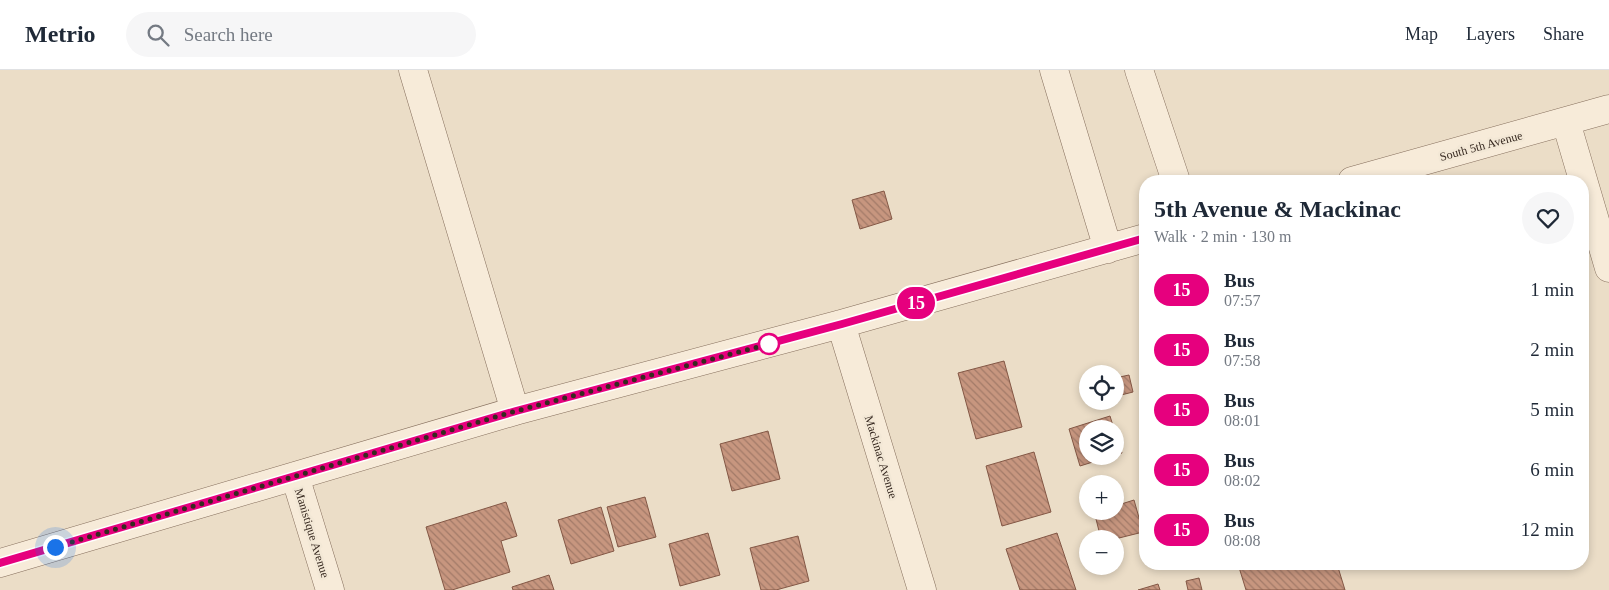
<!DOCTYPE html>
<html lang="en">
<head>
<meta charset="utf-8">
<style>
	:root { --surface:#fff; --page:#f6f6f7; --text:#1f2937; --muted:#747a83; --line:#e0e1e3 }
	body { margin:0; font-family:"Times New Roman",serif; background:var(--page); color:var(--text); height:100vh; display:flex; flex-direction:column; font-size:19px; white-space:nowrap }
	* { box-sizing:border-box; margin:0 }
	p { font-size:16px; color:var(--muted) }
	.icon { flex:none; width:28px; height:28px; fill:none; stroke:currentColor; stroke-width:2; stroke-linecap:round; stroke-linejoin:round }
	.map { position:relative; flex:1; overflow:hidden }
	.sheet { position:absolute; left:1139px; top:105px; width:450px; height:395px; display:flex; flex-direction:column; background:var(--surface); border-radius:20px; box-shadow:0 2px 8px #0003 }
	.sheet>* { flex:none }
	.badge { padding:0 10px; border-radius:16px; font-size:18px; line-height:32px }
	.buttons { position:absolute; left:1079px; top:295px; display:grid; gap:10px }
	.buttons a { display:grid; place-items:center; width:45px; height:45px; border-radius:50%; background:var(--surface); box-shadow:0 2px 8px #0003; font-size:25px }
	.you { position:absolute; width:25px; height:25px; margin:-12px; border:4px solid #fff; border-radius:50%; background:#1a73e8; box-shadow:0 0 0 8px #1a73e833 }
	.map>.badge { position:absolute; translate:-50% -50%; box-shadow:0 0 0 2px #fff }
	.round { display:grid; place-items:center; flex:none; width:52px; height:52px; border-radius:26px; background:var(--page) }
	.overview { display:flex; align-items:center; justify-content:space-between; height:85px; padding:0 15px }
	h1 { font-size:24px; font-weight:700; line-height:38px }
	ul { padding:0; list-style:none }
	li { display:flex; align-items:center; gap:15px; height:60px; padding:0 15px }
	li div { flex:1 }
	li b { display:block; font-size:19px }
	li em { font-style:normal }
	li .badge { min-width:55px; font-weight:700; text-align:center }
	header { display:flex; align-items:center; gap:30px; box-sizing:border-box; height:70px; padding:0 25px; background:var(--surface); border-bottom:1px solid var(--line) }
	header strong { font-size:24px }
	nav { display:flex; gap:28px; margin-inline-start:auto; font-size:18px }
	.search { width:350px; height:45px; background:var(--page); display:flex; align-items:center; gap:12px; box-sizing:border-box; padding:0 18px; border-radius:28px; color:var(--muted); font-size:19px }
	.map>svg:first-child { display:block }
	.building { fill:url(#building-back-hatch); stroke:#835745 }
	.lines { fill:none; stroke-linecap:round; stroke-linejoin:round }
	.minor-casing { stroke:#866f5d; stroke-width:29 }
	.minor { stroke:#f7ebd9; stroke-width:28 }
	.line-casing { stroke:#fff; stroke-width:11 }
	.line { stroke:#e6007e; stroke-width:8 }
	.walk { stroke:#372920; stroke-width:5; stroke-dasharray:0 9 }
	.stop-dot { fill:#fff; stroke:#e6007e; stroke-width:2.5 }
	.labels { text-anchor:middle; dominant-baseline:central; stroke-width:5; stroke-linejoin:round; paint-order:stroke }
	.street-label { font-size:12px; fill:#372920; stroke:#f3e8d6 }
</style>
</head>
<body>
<header>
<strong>Metrio</strong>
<div class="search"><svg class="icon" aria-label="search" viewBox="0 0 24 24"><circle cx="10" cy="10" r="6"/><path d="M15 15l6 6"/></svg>Search here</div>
<nav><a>Map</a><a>Layers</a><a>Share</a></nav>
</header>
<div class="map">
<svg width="1609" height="520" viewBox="0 0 1609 520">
	<defs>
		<pattern id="building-back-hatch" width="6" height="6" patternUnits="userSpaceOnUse" patternTransform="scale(1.25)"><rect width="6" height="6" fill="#c7967f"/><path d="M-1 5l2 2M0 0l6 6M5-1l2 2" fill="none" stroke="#a27a68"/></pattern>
	</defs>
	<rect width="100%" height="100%" fill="#ebddc7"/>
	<path class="building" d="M884,121l8,28 -32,10 -8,-29z
		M1004,291l18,66 -46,12 -18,-66z
		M1129,305l4,17 -16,4 -2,-18z
		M1110,346l4,13h-26v27h24l-32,10 -11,-37z
		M768,361l12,48 -48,12 -12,-47z
		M1115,361l7,22 -7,2z
		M1034,382l17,60 -49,14 -16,-60z
		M645,427l11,40 -38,10 -11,-40z
		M1134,430l9,32 -28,7h-14l-7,-28h21v-5z
		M506,432l11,34 -16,5 9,31 -58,18h-7l-19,-63z
		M601,437l13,44 -43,13 -13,-44z
		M708,463l12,42 -40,11 -11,-42z
		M1057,463l19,57h-56l-14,-41z
		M798,466l11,45 -33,9h-15l-11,-42z
		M1238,494h99l8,26h-99z
		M549,505l5,15h-41l-1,-3z
		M1199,508l3,12h-14l-2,-9z
		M1158,514l2,6h-22z"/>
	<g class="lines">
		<g class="minor-casing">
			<path id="minor" d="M413,0l102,341
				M1054,0l54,179
				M1139,0l37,111
				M1566,52l43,146
				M1352,111l257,-72
				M841,254l81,266
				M295,406l35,114
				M0,493l515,-152 326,-87 304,-86"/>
		</g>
		<use href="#minor" class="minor"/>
	</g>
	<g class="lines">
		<g class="line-casing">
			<path id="line" d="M0,493l516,-152 326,-87 303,-86"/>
		</g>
		<use href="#line" class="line"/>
		<path class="walk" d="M55,477l461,-136 253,-67"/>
	</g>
	<circle class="stop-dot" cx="769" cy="274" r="10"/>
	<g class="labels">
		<g class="street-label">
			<text transform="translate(1481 76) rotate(-15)">South 5th Avenue</text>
			<text transform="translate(881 387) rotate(73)">Mackinac Avenue</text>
			<text transform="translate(312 463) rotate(73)">Manistique Avenue</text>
		</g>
	</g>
</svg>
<div class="buttons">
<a><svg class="icon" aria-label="locate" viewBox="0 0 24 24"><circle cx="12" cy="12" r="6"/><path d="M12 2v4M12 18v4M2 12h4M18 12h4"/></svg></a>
<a><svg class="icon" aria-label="layers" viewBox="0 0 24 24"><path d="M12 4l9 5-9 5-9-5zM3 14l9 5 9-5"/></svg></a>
<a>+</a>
<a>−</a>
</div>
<div class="you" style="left:55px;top:477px"></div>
<b class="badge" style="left:916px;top:233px;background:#e6007e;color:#fff">15</b>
<section class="sheet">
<div class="overview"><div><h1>5th Avenue &amp; Mackinac</h1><p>Walk · 2 min · 130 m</p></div><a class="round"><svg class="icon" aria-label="heart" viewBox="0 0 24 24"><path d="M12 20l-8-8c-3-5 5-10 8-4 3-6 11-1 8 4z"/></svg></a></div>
<ul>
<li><span class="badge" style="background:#e6007e;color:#fff">15</span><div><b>Bus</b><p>07:57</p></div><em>1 min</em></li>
<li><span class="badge" style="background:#e6007e;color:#fff">15</span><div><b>Bus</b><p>07:58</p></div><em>2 min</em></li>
<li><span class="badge" style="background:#e6007e;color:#fff">15</span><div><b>Bus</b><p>08:01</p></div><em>5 min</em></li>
<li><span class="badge" style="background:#e6007e;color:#fff">15</span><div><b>Bus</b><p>08:02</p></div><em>6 min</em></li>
<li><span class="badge" style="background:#e6007e;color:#fff">15</span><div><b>Bus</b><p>08:08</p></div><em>12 min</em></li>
</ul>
</section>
</div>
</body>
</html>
